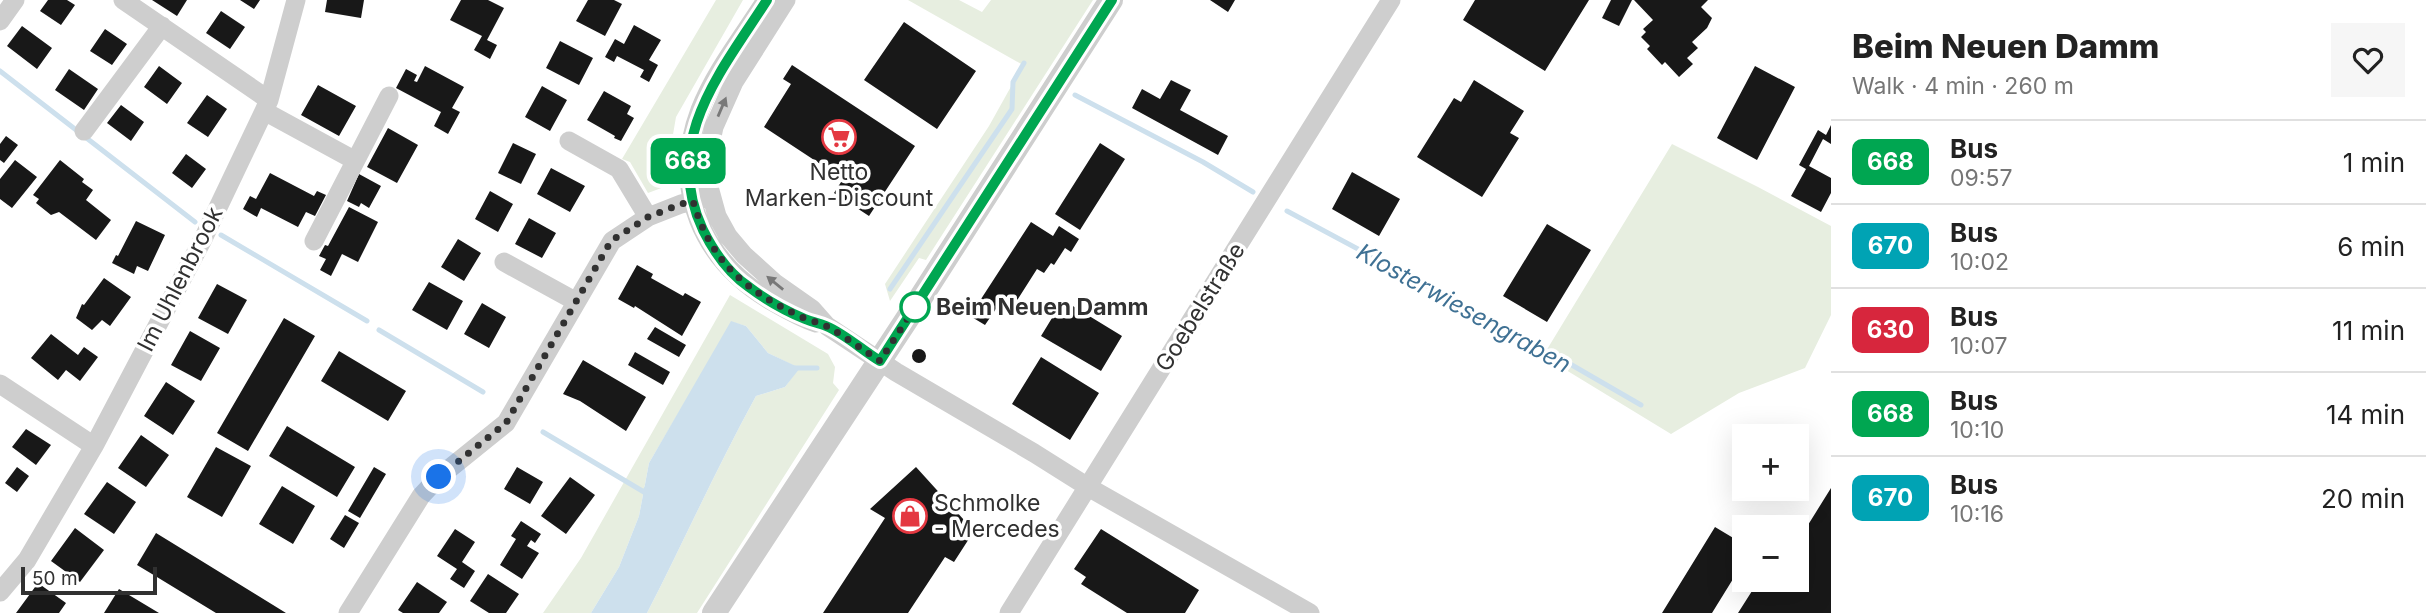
<!DOCTYPE html>
<html lang="en">
<head>
<meta charset="utf-8">
<style>
	:root { --surface:#fff; --page:#f6f6f6; --text:#222; --muted:#767676; --line:#e0e0e0 }
	body { margin:0; font-family:Inter,sans-serif; background:var(--page); color:var(--text); height:100vh; display:flex; flex-direction:column; font-size:26px; white-space:nowrap }
	* { box-sizing:border-box; margin:0 }
	p { font-size:23px; color:var(--muted) }
	.icon { flex:none; width:38px; height:38px; fill:none; stroke:currentColor; stroke-width:2; stroke-linecap:round; stroke-linejoin:round }
	.map { position:relative; flex:1; overflow:hidden }
	.sheet { display:flex; flex-direction:column; background:var(--surface); width:595px }
	.sheet>* { flex:none }
	.badge { padding:0 14px; border-radius:10px; font-size:24px; line-height:46px }
	.fabs { position:absolute; left:1732px; top:424px; display:grid; gap:14px }
	.fabs a { display:grid; place-items:center; width:77px; height:77px; border-radius:0px; background:var(--surface); box-shadow:0 7px 28px #0002; font-size:35px }
	.scale { position:absolute; left:21px; bottom:18px; width:136px; box-sizing:border-box; padding-left:7px; border:4px solid #313131; border-top:0; font-size:19px; line-height:24px; white-space:nowrap; color:#313131; -webkit-text-stroke:5px #fff; paint-order:stroke }
	.you { position:absolute; width:35px; height:35px; margin:-18px; border:5px solid #fff; border-radius:50%; background:#1a73e8; box-shadow:0 0 0 10px #1a73e833 }
	.map>.badge { position:absolute; translate:-50% -50%; box-shadow:0 0 0 4px #fff }
	.round { display:grid; place-items:center; flex:none; width:74px; height:74px; border-radius:0px; background:var(--page) }
	.headline { display:flex; align-items:center; justify-content:space-between; height:119px; padding:0 21px }
	h1 { font-size:33px; font-weight:800; line-height:52px }
	ul { padding:0; list-style:none }
	li { display:flex; align-items:center; gap:21px; height:84px; padding:0 21px; border-top:2px solid var(--line) }
	li div { flex:1 }
	li b { display:block; font-size:26px }
	li em { font-style:normal }
	li .badge { min-width:77px; font-weight:700; text-align:center }
	main { display:flex; flex:1; min-height:0 }
	.map>svg:first-child { display:block }
	.green { fill:#e7eee0 }
	.water { fill:#cde0ed }
	.lines { fill:none; stroke-linecap:round; stroke-linejoin:round }
	.stream { stroke:#cde0ed; stroke-width:5 }
	.building { fill:#181818 }
	.minor { stroke:#cecece; stroke-width:19 }
	.tertiary { stroke:#cecece; stroke-width:24 }
	.oneway { fill:#787878 }
	.line-casing { stroke:#fff; stroke-width:16 }
	.line { stroke:#00a651; stroke-width:10 }
	.walk { stroke:#313131; stroke-width:7; stroke-dasharray:0 12.6 }
	.stop-dot { fill:#fff; stroke:#00a651; stroke-width:3.5 }
	.labels { text-anchor:middle; dominant-baseline:central; stroke-width:7; stroke-linejoin:round; paint-order:stroke }
	.poi-label { font-size:23px; fill:#313131; stroke:#fff }
	.street-label { font-size:23px; fill:#313131; stroke:#fff }
	.stop-label { font-size:23px; font-weight:bold; fill:#313131; stroke:#fff; text-anchor:start }
	.water-label { font-size:24px; font-style:italic; fill:#3f7194; stroke:#fff }
</style>
</head>
<body>
<main>
<div class="map">
<svg width="1831" height="613" viewBox="0 0 1831 613">
	<rect width="100%" height="100%" fill="#fff"/>
	<path class="green" d="M716,0h27l-67,117 -6,35 2,32 -24,9 -18,-31 -8,-3z
		M908,0h51l23,12 9,-12h102l-167,260 -7,-2 -29,43 -5,-17 104,-158 34,-61z
		M1672,144l86,43 73,39v89l-26,53 -66,25 -68,41 -128,-78z
		M730,295l98,59 7,13 -2,16 6,7 -142,223h-50c37,-72 70,-146 109,-217l29,-9 14,-19 -31,-15 -22,-27 -14,-4 -83,141 -10,53 -20,51 -28,46h-48l38,-55z"/>
	<path class="water" d="M731,321l15,5 22,27 32,15 -15,19 -29,9c-39,71 -72,145 -109,217h-56l28,-46 20,-51 10,-53z"/>
	<g class="lines">
		<path class="stream" d="M0,71l195,151
			M1075,95l128,67 50,30
			M1287,211l252,135 102,59
			M221,235l146,86
			M890,289l122,-180 1,-27 11,-19
			M379,330l104,62
			M794,368h23
			M543,432l101,60 3,-4"/>
	</g>
	<path class="building" d="M48,0h19l8,5 -14,20 -21,-14z
		M152,0h35l-10,16z
		M240,0h20l-6,9z
		M327,0h37l-3,18 -36,-6z
		M461,0h27l16,8 -17,32 10,5 -7,14 -16,-9 8,-14 -32,-16z
		M588,0h26l8,4 -17,32 -29,-15z
		M1210,0h25l-7,12z
		M1475,0h114l-44,71 -82,-51z
		M1611,0h21l-13,26 -17,-8z
		M1634,0h74l-7,7 11,11 -5,10 -15,14 6,6 -11,10 6,6 -14,13 -14,-15 -3,3 -15,-16 3,-3 -9,-9 5,-5 -3,-3 10,-9z
		M221,11l24,16 -15,22 -24,-16z
		M904,22l72,49 -39,58 -73,-49z
		M634,25l27,15 -12,20 9,5 -9,17 -9,-5 4,-7 -27,-14 -3,6 -9,-5 10,-18 9,5z
		M22,26l30,22 -15,21 -30,-23z
		M105,29l22,15 -15,21 -22,-14z
		M560,41l33,17 -14,27 -33,-17z
		M792,65l123,81 -46,70 -35,-23 9,-14 -79,-52 27,-43 -8,-5z
		M159,66l23,17 -15,21 -23,-17z
		M425,66l39,21 -12,21 8,4 -12,22 -14,-8 7,-14 -45,-24 10,-19 11,6 -3,6 3,1z
		M1755,66l40,21 -38,73 -40,-22z
		M69,69l29,20 -14,21 -29,-20z
		M1171,80l20,10 -11,20 48,26 -10,19 -86,-47 10,-19 18,10z
		M1474,80l50,31 -14,22 9,5 -37,59 -65,-40 37,-59 7,4z
		M318,85l38,21 -17,30 -38,-21z
		M542,86l25,14 -17,31 -25,-14z
		M604,91l27,15 -4,8 7,4 -13,23 -7,-3 1,-2 -28,-16z
		M207,95l20,14 -19,28 -21,-14z
		M121,105l23,17 -13,19 -24,-18z
		M1831,125v19l-8,-5 -14,27 22,12v15l-10,19 -30,-16 15,-27 -7,-4 19,-35 8,5z
		M388,128l30,17 -21,38 -30,-16z
		M6,136l12,9 -14,18 -4,-3v-16z
		M513,143l23,11 -15,30 -23,-11z
		M1100,143l25,16 -45,71 -25,-16z
		M186,154l20,15 -14,19 -20,-15z
		M15,160l22,17 -25,31 -12,-9v-20z
		M60,160l24,19 -2,3 11,8 -7,10 25,20 -15,20 -37,-28 -8,3 -15,-12 3,-4 -6,-4z
		M551,168l34,18 -15,26 -33,-18z
		M1352,172l48,27 -21,37 -47,-27z
		M270,173l44,23 3,-5 9,4 -11,21 -9,-4 -8,15 -37,-19 -4,9 -14,-8 7,-13 6,3z
		M359,174l22,12 -12,22 -8,-5 -2,4 -12,-6z
		M490,191l23,13 -15,28 -23,-13z
		M349,207l29,15 -20,40 -16,-8 -11,22 -11,-6 6,-11 -7,-3 6,-11 3,1z
		M529,218l27,15 -14,25 -27,-14z
		M136,221l29,14 -17,36 -11,-5 -3,8 -22,-11 4,-8 2,1z
		M1031,222l22,14 6,-10 20,13 -8,13 -6,-4 -11,17 -3,-2 -7,10 -7,-4 -26,41 -11,-7 -15,22 -15,-9z
		M1547,224l44,26 -44,72 -44,-26z
		M458,239l23,14 -17,28 -23,-14z
		M637,265l16,9 -2,4 32,18 2,-3 16,9 -19,34 -47,-30 -1,2 -16,-9z
		M104,278l27,19 -21,29 -8,-6 -10,10 -16,-12 6,-14 2,1z
		M429,282l34,19 -16,29 -35,-20z
		M217,284l30,16 -19,34 -30,-16z
		M1063,300l59,36 -21,35 -60,-35z
		M482,303l24,14 -17,31 -25,-14z
		M284,318l31,18 -67,115 -31,-18z
		M655,327l31,18 -7,12 -32,-18z
		M190,331l30,17 -19,33 -30,-16z
		M51,334l27,21 6,-8 14,10 -18,24 -14,-11 -8,10 -27,-22z
		M912 356a7 7 0 1 1 14 0a7 7 0 1 1-14 0Z
		M339,351l67,40 -18,30 -67,-40z
		M635,352l35,20 -7,13 -35,-20z
		M1041,357l58,36 -29,47 -58,-36z
		M583,360l63,37 -20,34 -46,-30 -17,-7z
		M166,382l29,19 -22,34 -29,-19z
		M287,426l68,41 -18,30 -68,-41z
		M26,429l25,16 -15,20 -24,-18z
		M141,435l28,20 -23,32 -28,-19z
		M216,447l35,19 -29,51 -35,-20z
		M17,467l12,9 -12,16 -12,-9z
		M374,467l12,7 -26,44 -12,-7z
		M517,467l26,15 -13,22 -26,-15z
		M916,467l58,64 -20,31 -9,-5 -37,56h-85l62,-95 -15,-9z
		M570,477l25,18 -29,39 -25,-18z
		M107,482l29,20 -22,32 -30,-20z
		M282,486l33,20 -22,38 -34,-20z
		M1831,488v125h-93l14,-22 -19,-12 -21,34h-50l53,-86 30,18v34h52v-49l6,3z
		M345,515l14,8 -15,25 -14,-9z
		M521,521l20,13 -6,9 -4,-3 -4,6 12,7 -17,26 -22,-14 16,-26 -5,-3z
		M75,528l29,22 -24,32 -29,-21z
		M455,529l20,13 -13,20 13,9 -11,17 -14,-9 7,-10 -20,-13z
		M1101,529l98,61 -14,23h-58l-46,-29 5,-7 -12,-8z
		M156,533l44,27 86,53h-70l-64,-39 -15,-9z
		M488,574l31,20 -13,19h-17l-19,-12z
		M417,582l30,20 -8,11h-36l-5,-3z
		M38,583l28,20 -7,10h-43z
		M119,589l40,24h-55z"/>
	<g class="lines">
		<path class="minor" d="M123,0l146,100
			M766,0c-22,35 -51,71 -66,110 -30,79 2,151 73,192 14,8 28,16 43,21
			M786,0l-52,82 -20,45 -6,28 1,32 8,29 11,20 16,19 31,28 37,26 15,17 69,46 138,81 54,34 222,126
			M0,21l15,-21
			M264,111l90,49
			M84,131l78,-105
			M569,141l50,28 29,48
			M314,241l75,-145
			M504,262l71,39
			M0,384l94,62 -67,114 -27,32
			M94,446l109,-207 61,-128 5,-11 27,-100
			M348,613l73,-117 18,-19 67,-54 106,-182 36,-24 33,-13 30,-7
			M1009,613l382,-613"/>
		<path class="tertiary" d="M714,613l193,-294 204,-319"/>
	</g>
	<defs><path id="oneway-solid" d="M-6-.8H1V-3.2L6.5 0L1 3.2V.8H-6Z" transform="scale(1.75)"/></defs>
	<g class="oneway">
		<use href="#oneway-solid" transform="translate(722 107) rotate(-67)"/>
		<use href="#oneway-solid" transform="translate(775 283) rotate(-141)"/>
	</g>
	<g class="lines">
		<g class="line-casing">
			<path id="line" d="M767,0c-46,72 -106,140 -64,230 11,22 25,43 46,57 17,13 37,24 56,32 7,3 14,4 21,7 19,8 36,24 54,35l232,-361"/>
		</g>
		<use href="#line" class="line"/>
		<path class="walk" d="M439,477l67,-54 105,-182 37,-24 33,-13 12,-3c18,62 54,91 111,117 9,4 18,5 26,10 17,10 33,22 50,33l35,-54"/>
	</g>
	<defs>
		<g id="supermarket-ring" transform="scale(1.75)"><circle r="9.5" fill="#fff" stroke="#e43841" stroke-width="1.5"/><path d="M-6-5.5h2.5l.6 2H6L4.5 2H-2.5L-4.4-4H-6ZM-1.5 3.2a1.3 1.3 0 1 0 .1 0ZM3 3.2a1.3 1.3 0 1 0 .1 0Z" fill="#e43841"/></g>
		<g id="shop-ring" transform="scale(1.75)"><circle r="9.5" fill="#fff" stroke="#e43841" stroke-width="1.5"/><path d="M-5-2.5h2.3a2.7 3.5 0 0 1 5.4 0H5L5.5 6h-11ZM-1.5-2.5h3a1.5 2.3 0 0 0-3 0Z" fill="#e43841"/></g>
	</defs>
	<g fill-rule="evenodd">
		<use href="#supermarket-ring" x="839" y="137"/>
		<use href="#shop-ring" x="910" y="516"/>
	</g>
	<circle class="stop-dot" cx="915" cy="307" r="14"/>
	<g class="labels">
		<g class="poi-label">
			<text x="839" y="172">Netto<tspan x="839" dy="26">Marken-Discount</tspan></text>
			<text x="934" y="503" text-anchor="start">Schmolke<tspan x="934" dy="26">- Mercedes</tspan></text>
		</g>
		<g class="street-label">
			<text transform="translate(180 279) rotate(-63)">Im Uhlenbrook</text>
			<text transform="translate(1200 307) rotate(-58)">Goebelstraße</text>
		</g>
		<g class="stop-label">
			<text x="936" y="307">Beim Neuen Damm</text>
		</g>
		<g class="water-label">
			<text transform="translate(1464 308) rotate(29)">Klosterwiesengraben</text>
		</g>
	</g>
</svg>
<div class="fabs">
<a>+</a>
<a>−</a>
</div>
<div class="scale">50 m</div>
<div class="you" style="left:439px;top:477px"></div>
<b class="badge" style="left:688px;top:161px;background:#00a651;color:#fff">668</b>
</div>
<section class="sheet">
<div class="headline"><div><h1>Beim Neuen Damm</h1><p>Walk · 4 min · 260 m</p></div><a class="round"><svg class="icon" aria-label="heart" viewBox="0 0 24 24"><path d="M12 20l-8-8c-3-5 5-10 8-4 3-6 11-1 8 4z"/></svg></a></div>
<ul>
<li><span class="badge" style="background:#00a651;color:#fff">668</span><div><b>Bus</b><p>09:57</p></div><em>1 min</em></li>
<li><span class="badge" style="background:#00a3b4;color:#fff">670</span><div><b>Bus</b><p>10:02</p></div><em>6 min</em></li>
<li><span class="badge" style="background:#d7263d;color:#fff">630</span><div><b>Bus</b><p>10:07</p></div><em>11 min</em></li>
<li><span class="badge" style="background:#00a651;color:#fff">668</span><div><b>Bus</b><p>10:10</p></div><em>14 min</em></li>
<li><span class="badge" style="background:#00a3b4;color:#fff">670</span><div><b>Bus</b><p>10:16</p></div><em>20 min</em></li>
</ul>
</section>
</main>
</body>
</html>
